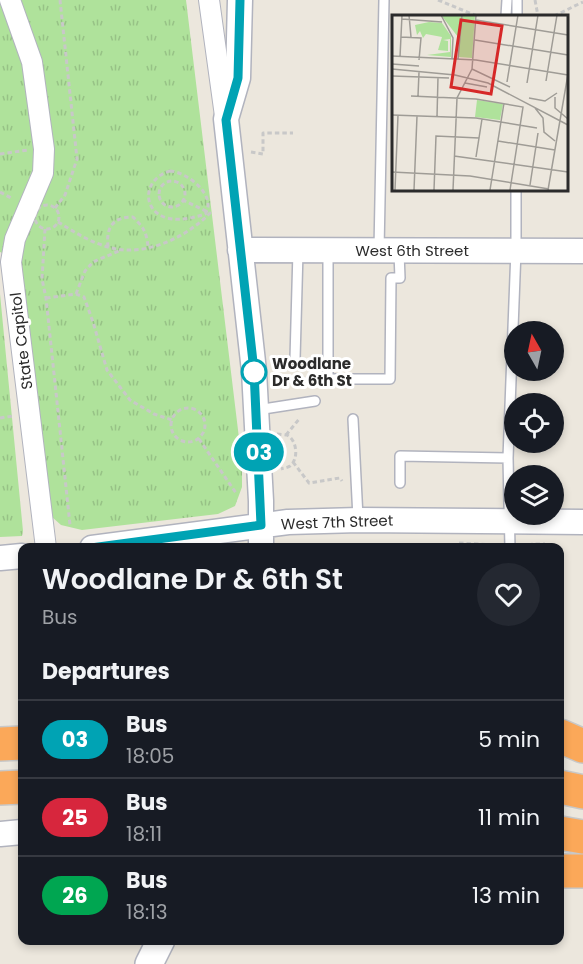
<!DOCTYPE html>
<html lang="en">
<head>
<meta charset="utf-8">
<style>
	:root { --surface:#171b24; --page:#242831; --text:#f1f3f6; --muted:#9ea1a6; --line:#363941 }
	body { margin:0; font-family:Poppins,sans-serif; background:var(--page); color:var(--text); height:100vh; display:flex; flex-direction:column; font-size:22px; white-space:nowrap }
	* { box-sizing:border-box; margin:0 }
	p { font-size:20px; color:var(--muted) }
	.icon { flex:none; width:33px; height:33px; fill:none; stroke:currentColor; stroke-width:2; stroke-linecap:round; stroke-linejoin:round }
	.map { position:relative; flex:1; overflow:hidden }
	.side { position:absolute; left:18px; top:543px; width:546px; height:402px; display:flex; flex-direction:column; background:var(--surface); border-radius:12px; box-shadow:0 3px 9px #0003 }
	.side>* { flex:none }
	.badge { padding:0 12px; border-radius:20px; font-size:21px; line-height:39px }
	.needle { width:39px; rotate:351deg }
	.buttons { position:absolute; left:504px; top:321px; display:grid; gap:12px }
	.buttons a { display:grid; place-items:center; width:60px; height:60px; border-radius:50%; background:var(--surface); box-shadow:0 3px 9px #0003; font-size:30px }
	.map>.badge { position:absolute; translate:-50% -50%; box-shadow:0 0 0 3px #fff }
	h2 { padding:0 24px; font-size:22px; line-height:54px }
	.round { display:grid; place-items:center; flex:none; width:63px; height:63px; border-radius:32px; background:var(--page) }
	.summary { display:flex; align-items:center; justify-content:space-between; height:102px; padding:0 24px }
	h1 { font-size:28px; font-weight:600; line-height:45px }
	ul { padding:0; list-style:none }
	li { display:flex; align-items:center; gap:18px; height:78px; padding:0 24px; border-top:2px solid var(--line) }
	li div { flex:1 }
	li b { display:block; font-size:22px }
	li em { font-style:normal }
	li .badge { min-width:66px; font-weight:700; text-align:center }
	.map>svg:first-child { display:block }
	.park { fill:url(#park-tufts) }
	.lines { fill:none; stroke-linecap:round; stroke-linejoin:round }
	.service-casing { stroke:#b1b3be; stroke-width:12 }
	.minor-casing { stroke:#b1b3be; stroke-width:22 }
	.tertiary-casing { stroke:#b1b3be; stroke-width:27 }
	.secondary-casing { stroke:#b1b3be; stroke-width:30 }
	.motorway-casing { stroke:#c8c8c8; stroke-width:36 }
	.path { stroke:#c8c8c8; stroke-width:3; stroke-dasharray:4.5 3; stroke-linecap:butt }
	.service { stroke:#fff; stroke-width:9 }
	.minor { stroke:#fff; stroke-width:20 }
	.tertiary { stroke:#fff; stroke-width:24 }
	.secondary { stroke:#fff; stroke-width:27 }
	.motorway { stroke:#fba859; stroke-width:33 }
	.line-casing { stroke:#fff; stroke-width:14 }
	.line { stroke:#00a3b4; stroke-width:9 }
	.stop-dot { fill:#fff; stroke:#00a3b4; stroke-width:3 }
	.labels { text-anchor:middle; dominant-baseline:central; stroke-width:6; stroke-linejoin:round; paint-order:stroke }
	.street-label { font-size:15px; fill:#2b2b2b; stroke:#fff }
	.stop-label { font-size:15px; font-weight:bold; fill:#2b2b2b; stroke:#fff; text-anchor:start }
	.inset-road { fill:none; stroke:#9f9c96; stroke-width:1.5 }
	.view { fill:#d62828; fill-opacity:0.15; stroke:#d62828; stroke-width:3 }
	.inset-edge { fill:none; stroke:#2b2b2b; stroke-width:3 }
</style>
</head>
<body>
<div class="map">
<svg width="583" height="964" viewBox="0 0 583 964">
	<defs>
		<pattern id="park-tufts" width="24" height="20" patternUnits="userSpaceOnUse" patternTransform="scale(1.5)"><rect width="24" height="20" fill="#afe29b"/><path d="M3 7l-1-3M5 7V3M7 7l1-3M15 17l-1-3M17 17v-4M19 17l1-3" fill="none" stroke="#97c286"/></pattern>
	</defs>
	<rect width="100%" height="100%" fill="#ece7dd"/>
	<path class="park" d="M0,0h186l56,463v24l-7,19 -17,8 -136,16 -21,-5 -9,-8 -32,-256 -20,-9z
		M0,294l23,237 -1,5 -22,1z"/>
	<g class="lines">
		<g class="service-casing">
			<path id="service" d="M517,0v16
				M506,16l1,-16
				M379,249l5,-249
				M328,252v127h62l1,-101h9l-1,-25
				M295,359l3,-108
				M257,410l58,-9
				M353,419l5,99
				M400,483v-27l108,2
				M510,548l-2,-90 8,-208v-61"/>
		</g>
		<g class="minor-casing">
			<path id="minor" d="M10,0l22,62 12,87 -1,24 -28,66 -4,23 35,286
				M209,0l16,116"/>
		</g>
		<g class="tertiary-casing">
			<path id="tertiary" d="M240,0l-2,78 -12,41 28,252 7,130v47
				M240,250l343,1
				M92,548l196,-26 71,-2 224,2
				M0,558l22,-2
				M0,834l22,-2"/>
		</g>
		<g class="secondary-casing">
			<path id="secondary" d="M149,964l12,-24"/>
		</g>
		<g class="motorway-casing">
			<path id="motorway" d="M560,736l23,10
				M0,744l22,-1
				M560,787l23,5
				M0,788l22,-1
				M560,833l23,4
				M560,871h23"/>
		</g>
		<path class="path" d="M438,0l39,16
			M535,0l3,16
			M554,16l29,-14
			M251,152l12,2v-21h30
			M0,154l28,-4
			M170,171c17,1 48,25 35,43 -12,4 -25,7 -38,4 -27,-8 -23,-40 3,-47z
			M159 194a13 13 0 1 1 26 0a13 13 0 1 1-26 0Z
			M0,192l13,7
			M35 217a12 12 0 1 1 24 0a12 12 0 1 1-24 0Z
			M55,208l10,-13 12,-36 -17,-159
			M58,222c16,10 32,20 50,25 35,11 78,-9 102,-34l-27,-13
			M45,229l-3,50 4,19 24,227
			M108,247c-2,-19 4,-30 25,-30 11,11 13,14 15,29
			M76,294l9,-23 8,-9 28,-12
			M46,298l30,-4 8,3 9,25 14,48 23,30 24,14 18,6
			M171 425a17 17 0 1 1 34 0a17 17 0 1 1-34 0Z
			M0,418l13,-2
			M277,434c2,0 9,1 10,1 10,5 12,24 3,31 -3,2 -6,2 -9,3
			M286,435l14,-17
			M199,439l37,54
			M293,462l16,21 31,-5 2,3
			M459,543l38,2
			M532,548v-4h13"/>
		<use href="#service" class="service"/>
		<use href="#minor" class="minor"/>
		<use href="#tertiary" class="tertiary"/>
		<use href="#secondary" class="secondary"/>
		<use href="#motorway" class="motorway"/>
	</g>
	<g class="lines">
		<g class="line-casing">
			<path id="line" d="M91,548l170,-23 -7,-154 -28,-251 12,-42 2,-78"/>
		</g>
		<use href="#line" class="line"/>
	</g>
	<circle class="stop-dot" cx="254" cy="372" r="12"/>
	<g class="labels">
		<g class="street-label">
			<text x="412" y="250">West 6th Street</text>
			<text transform="translate(21 341) rotate(-97)">State Capitol</text>
			<text transform="translate(337 522) rotate(-2)">West 7th Street</text>
		</g>
		<g class="stop-label">
			<text x="272" y="363">Woodlane<tspan x="272" dy="17">Dr &amp; 6th St</tspan></text>
		</g>
	</g>
	<g transform="translate(392 15)">
		<rect width="176" height="176" fill="#ece7dd"/>
		<path d="M49,0h34l-3,43 -13,-1 -1,-20zM37,7l13,1 9,13v21l-24,-2 23,-3v-13l-7,1 5,1v10l-10,-1 4,-13 -16,-3 -3,4 -3,-7 -3,4 -2,-10zM85,85l26,4 -3,16 -25,-3z" fill="#afe29b"/>
		<path class="inset-road" d="M17,0l2,22M49,0l12,23 -1,21M10,4l40,3M84,5l92,15M9,22l20,1 -2,22M83,25l93,15M0,41l84,4 92,15M8,42l2,-42M66,44l4,-44M0,49l27,2M0,54l63,6 33,8 80,42M80,54l4,-54M80,54l38,18M0,61l57,2M154,66l11,-66M115,67l11,-67M73,68l22,4M135,68l11,-68M19,81l65,3 47,8 -13,83M26,81l1,-24M163,82v11l13,11M137,83l16,3 12,-8M143,93l8,10 1,14 11,9M0,100l84,3 61,10M45,102l1,-40M106,126l57,9M62,141l114,16M84,142l6,-38M0,157l78,4 79,13M138,170l8,-52M3,175l3,-75M22,175l3,-74M42,175l2,-54 43,2M61,175l4,-92 15,-29M98,175l14,-87M156,175l20,-116"/>
		<path class="view" d="M69,5l41,6 -11,68 -40,-7z"/>
		<rect width="176" height="176" class="inset-edge"/>
	</g>
</svg>
<div class="buttons">
<a><svg class="needle" viewBox="-14 -14 28 28"><path d="M0-13l5 13h-10z" fill="#e53935"/><path d="M0 13l5-13h-10z" fill="#9ea1a6"/></svg></a>
<a><svg class="icon" aria-label="locate" viewBox="0 0 24 24"><circle cx="12" cy="12" r="6"/><path d="M12 2v4M12 18v4M2 12h4M18 12h4"/></svg></a>
<a><svg class="icon" aria-label="layers" viewBox="0 0 24 24"><path d="M12 4l9 5-9 5-9-5zM3 14l9 5 9-5"/></svg></a>
</div>
<b class="badge" style="left:259px;top:452px;background:#00a3b4;color:#fff">03</b>
<section class="side">
<div class="summary"><div><h1>Woodlane Dr &amp; 6th St</h1><p>Bus</p></div><a class="round"><svg class="icon" aria-label="heart" viewBox="0 0 24 24"><path d="M12 20l-8-8c-3-5 5-10 8-4 3-6 11-1 8 4z"/></svg></a></div>
<h2>Departures</h2>
<ul>
<li><span class="badge" style="background:#00a3b4;color:#fff">03</span><div><b>Bus</b><p>18:05</p></div><em>5 min</em></li>
<li><span class="badge" style="background:#d7263d;color:#fff">25</span><div><b>Bus</b><p>18:11</p></div><em>11 min</em></li>
<li><span class="badge" style="background:#00a651;color:#fff">26</span><div><b>Bus</b><p>18:13</p></div><em>13 min</em></li>
</ul>
</section>
</div>
</body>
</html>
